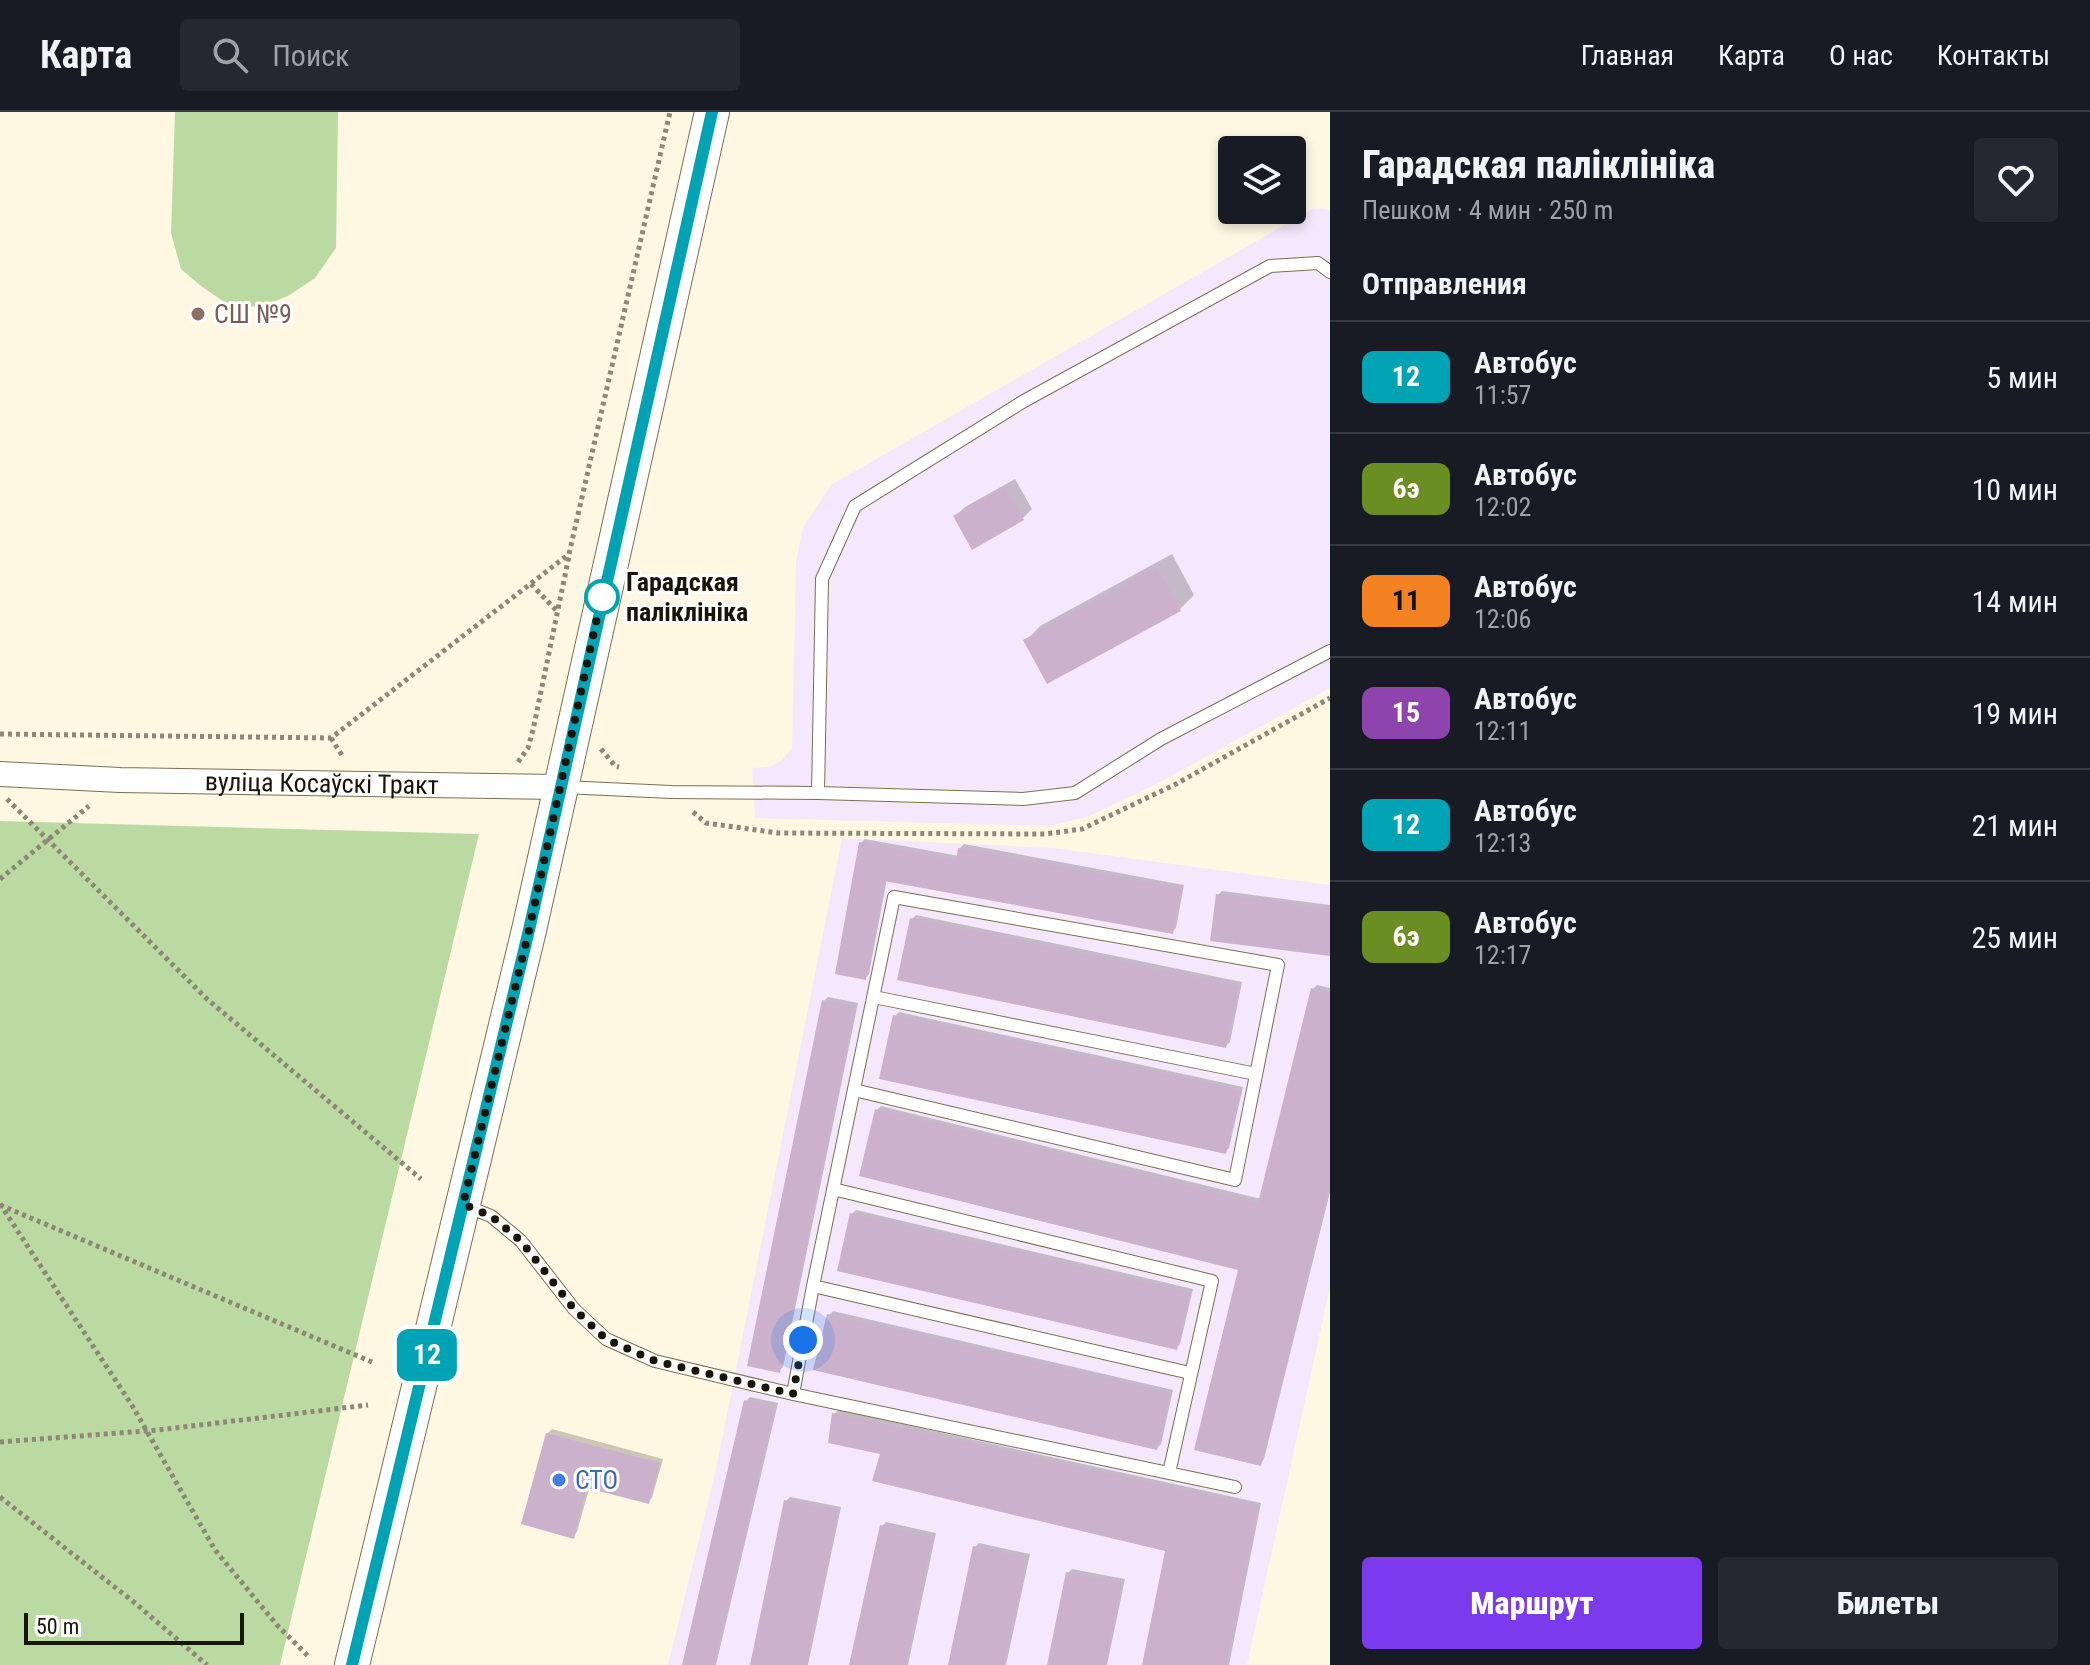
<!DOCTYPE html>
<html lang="ru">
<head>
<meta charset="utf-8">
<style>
	:root { --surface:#171b24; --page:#242831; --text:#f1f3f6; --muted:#9ea1a6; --line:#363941; --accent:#7c3aed }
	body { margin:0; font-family:"Roboto Condensed",sans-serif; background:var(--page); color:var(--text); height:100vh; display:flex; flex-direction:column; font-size:30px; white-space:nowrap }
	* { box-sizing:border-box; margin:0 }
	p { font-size:26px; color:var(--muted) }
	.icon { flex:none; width:44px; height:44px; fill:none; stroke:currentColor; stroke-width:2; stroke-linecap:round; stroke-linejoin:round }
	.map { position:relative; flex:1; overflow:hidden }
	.side { display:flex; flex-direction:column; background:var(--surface); width:760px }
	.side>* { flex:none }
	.badge { padding:0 16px; border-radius:12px; font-size:28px; line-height:52px }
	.fabs { position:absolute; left:1218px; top:24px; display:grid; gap:16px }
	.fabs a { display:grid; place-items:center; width:88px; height:88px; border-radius:8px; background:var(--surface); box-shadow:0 4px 12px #0003; font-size:40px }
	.scale { position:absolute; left:24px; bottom:20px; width:220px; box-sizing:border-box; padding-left:8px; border:4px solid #181508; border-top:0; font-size:22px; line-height:28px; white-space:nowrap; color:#181508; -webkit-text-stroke:6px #fff; paint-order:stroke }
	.you { position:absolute; width:40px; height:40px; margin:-20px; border:6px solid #fff; border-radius:50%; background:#1a73e8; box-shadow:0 0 0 12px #1a73e833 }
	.map>.badge { position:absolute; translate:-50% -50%; box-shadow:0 0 0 4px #fff }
	h2 { padding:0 32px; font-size:30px; line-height:72px }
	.round { display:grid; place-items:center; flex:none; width:84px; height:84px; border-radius:8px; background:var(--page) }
	.headline { display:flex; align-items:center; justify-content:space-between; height:136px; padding:0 32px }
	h1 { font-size:38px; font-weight:800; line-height:60px }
	.button { display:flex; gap:16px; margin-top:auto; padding:16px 32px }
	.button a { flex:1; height:92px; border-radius:8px; background:var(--accent); color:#fff; font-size:32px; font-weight:800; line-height:92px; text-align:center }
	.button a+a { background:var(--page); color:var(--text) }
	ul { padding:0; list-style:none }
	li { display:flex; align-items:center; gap:24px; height:112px; padding:0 32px; border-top:2px solid var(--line) }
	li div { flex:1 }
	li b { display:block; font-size:30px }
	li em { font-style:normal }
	li .badge { min-width:88px; font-weight:700; text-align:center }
	header { display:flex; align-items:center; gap:48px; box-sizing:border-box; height:112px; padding:0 40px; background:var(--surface); border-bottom:2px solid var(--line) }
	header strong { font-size:38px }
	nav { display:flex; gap:44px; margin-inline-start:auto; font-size:28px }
	.search { width:560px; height:72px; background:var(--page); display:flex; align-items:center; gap:20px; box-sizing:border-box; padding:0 28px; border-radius:8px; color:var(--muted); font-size:30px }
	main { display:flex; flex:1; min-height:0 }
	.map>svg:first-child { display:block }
	.industrial { fill:#f6e8fc }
	.green { fill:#bbdaa2 }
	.shadow { fill:#0003 }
	.building { fill:#cbb1cc }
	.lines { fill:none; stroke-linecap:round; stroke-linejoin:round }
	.lane-casing { stroke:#797050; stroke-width:14 }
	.street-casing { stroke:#797050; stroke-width:26 }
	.secondary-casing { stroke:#797050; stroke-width:36 }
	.path { stroke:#8d8877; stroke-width:5; stroke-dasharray:4 4; stroke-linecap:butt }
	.lane { stroke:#fff; stroke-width:12 }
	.street { stroke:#fff; stroke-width:24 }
	.secondary { stroke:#fff; stroke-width:34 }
	.line-casing { stroke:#fff; stroke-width:18 }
	.line { stroke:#00a3b4; stroke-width:12 }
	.walk { stroke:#181508; stroke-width:8; stroke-dasharray:0 14.4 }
	.education-dot { fill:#8d6e63; stroke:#fff; stroke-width:3 }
	.stop-dot { fill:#fff; stroke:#00a3b4; stroke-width:4 }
	.shop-dot { fill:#3f7fe0; stroke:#fff; stroke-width:3 }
	.labels { text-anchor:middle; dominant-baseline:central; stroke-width:6; stroke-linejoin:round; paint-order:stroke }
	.education-label { font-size:26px; fill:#785e54; stroke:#fff; text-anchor:start }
	.stop-label { font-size:26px; font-weight:bold; fill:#181508; stroke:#fff; text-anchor:start }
	.street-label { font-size:26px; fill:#181508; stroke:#fff }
	.shop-label { font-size:26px; fill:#366cbe; stroke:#fff; text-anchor:start }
</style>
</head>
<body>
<header>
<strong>Карта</strong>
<div class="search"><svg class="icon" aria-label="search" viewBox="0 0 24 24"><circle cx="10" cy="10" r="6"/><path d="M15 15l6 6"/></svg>Поиск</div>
<nav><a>Главная</a><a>Карта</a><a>О нас</a><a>Контакты</a></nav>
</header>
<main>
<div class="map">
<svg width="1330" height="1553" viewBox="0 0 1330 1553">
	<rect width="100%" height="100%" fill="#fef8e3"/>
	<path class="industrial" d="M1314,96l16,2v478l-175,97 -68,32 -38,9 -294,-8 -3,-50 16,-1 12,-5 12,-14 4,-187 7,-34 28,-42z
		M842,726l211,10 277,37v402l-83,378h-579l48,-196z"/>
	<path class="green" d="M175,0h163l-2,136 -21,30 -27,18 -27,11 -32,-2 -28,-19 -20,-17 -10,-36z
		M0,709l479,13 -199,831h-280z"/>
	<path class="shadow" d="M1015,367l17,30 -9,9 -68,-2 10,-9z
		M1172,442l22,41 -14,14 -154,32 14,-15z
		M865,727l94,17 1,-8 4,-4 220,41 -8,43 -4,4 -285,-53 -18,95 -4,4 -4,-135z
		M1222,779l108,14v49l-112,-59z
		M916,803l326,67 -12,60 -4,4 -314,-127z
		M1317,873l13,3v204l-66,267 -4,5 -19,-196 -364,-158 4,-4 380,93 52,-210z
		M828,885l30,6 -75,364 -4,4 45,-370z
		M899,900l344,75 -14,61 -4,4 -330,-136z
		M856,1098l337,79 -13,55 -4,4 -324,-134z
		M833,1199l340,79 -12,54 -4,4 -328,-133z
		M750,1285l28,6 -62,262h-32l62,-264z
		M838,1298l423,93 -32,162h-85l23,-116 -284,-97 -49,-38z
		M552,1317l111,30 -11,39 -4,4 -58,-16 -13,46 -4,4 -26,-102z
		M790,1385l51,10 -33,158h-56l34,-164z
		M886,1410l50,11 -28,132h-57l31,-139z
		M979,1431l51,11 -24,111h-56l25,-118z
		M1072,1457l53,10 -18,86h-57l18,-92z"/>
	<path class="building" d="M1005,375l19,33 -52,30 -19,-34z
		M1157,455l24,44 -134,73 -24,-44z
		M859,730l97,18 2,-12 223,41 -8,45 -289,-53 -18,99 -31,-6z
		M1216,782l114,15v47l-120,-15z
		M910,806l329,68 -13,62 -329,-68z
		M1311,876l19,5v191l-69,282 -67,-16 44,-180 -379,-94 16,-67 383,94z
		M822,888l33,7 -75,366 -33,-7z
		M893,903l347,75 -14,64 -347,-75z
		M850,1101l340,80 -13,57 -340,-79z
		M827,1202l344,79 -14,57 -344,-80z
		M744,1288l31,7 -61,258h-32z
		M832,1301l426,93 -31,159h-85l23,-114 -293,-70 8,-27 -52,-11z
		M546,1321l114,30 -11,41 -62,-16 -13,51 -53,-15z
		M784,1388l54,11 -32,154h-56z
		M880,1413l53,12 -28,128h-56z
		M973,1434l54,12 -23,107h-56z
		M1066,1460l56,11 -17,82h-58z"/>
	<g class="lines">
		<g class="lane-casing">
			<path id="lane" d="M563,675l108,5 147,1 205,6 52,-6 86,-54 169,-88
				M818,681l4,-214 33,-73 169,-105 246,-135 48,-3 12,9
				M874,885l382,77
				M833,1077l379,92 -43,192
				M466,1094l25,10 30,25 53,68 32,30 49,22 138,33 442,93
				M813,1174l377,87
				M793,1282l20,-108 81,-389 384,68 -43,215 -381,-90"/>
		</g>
		<g class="street-casing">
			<g id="street">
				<path id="s1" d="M0,662l120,6 439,7"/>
			</g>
		</g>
		<g class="secondary-casing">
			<path id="secondary" d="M352,1553l177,-735 183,-818"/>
		</g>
		<path class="path" d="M531,472l26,27
			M0,622l331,4 238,-184 101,-442
			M331,626l12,19
			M601,637l14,17 4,1
			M518,650l10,-14 5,-18 36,-174
			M7,687l200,200 214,180
			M693,700l13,11 72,10 267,1 37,-5 94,-45 154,-86
			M0,767l89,-73
			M0,1092l133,203 82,143 62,75 32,32
			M0,1093l372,157
			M0,1330l158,-12 210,-25
			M0,1385l135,106 72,62"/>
		<use href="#lane" class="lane"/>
		<use href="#street" class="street"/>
		<use href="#secondary" class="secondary"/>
	</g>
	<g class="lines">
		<g class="line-casing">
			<path id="line" d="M352,1553l177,-735 183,-818"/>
		</g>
		<use href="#line" class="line"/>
		<path class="walk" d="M602,485v-2l-73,335 -66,274 28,12 30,25 53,68 32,30 49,22 138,33 10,-54"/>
	</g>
	<circle class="education-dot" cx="198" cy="202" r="8"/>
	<circle class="stop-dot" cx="602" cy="485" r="16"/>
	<circle class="shop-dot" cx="559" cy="1368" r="8"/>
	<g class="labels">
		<g class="education-label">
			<text x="214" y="202">СШ №9</text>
		</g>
		<g class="stop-label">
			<text x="626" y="470">Гарадская<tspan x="626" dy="30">паліклініка</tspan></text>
		</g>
		<g class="street-label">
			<text stroke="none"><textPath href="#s1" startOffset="322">вуліца Косаўскі Тракт</textPath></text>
		</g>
		<g class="shop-label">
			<text x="575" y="1368">СТО</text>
		</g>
	</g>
</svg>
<div class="fabs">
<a><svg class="icon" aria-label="layers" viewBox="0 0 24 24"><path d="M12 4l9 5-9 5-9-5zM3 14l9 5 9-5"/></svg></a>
</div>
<div class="scale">50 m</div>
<div class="you" style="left:803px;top:1228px"></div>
<b class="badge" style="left:427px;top:1243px;background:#00a3b4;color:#fff">12</b>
</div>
<section class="side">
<div class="headline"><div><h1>Гарадская паліклініка</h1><p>Пешком · 4 мин · 250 m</p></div><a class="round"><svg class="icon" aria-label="heart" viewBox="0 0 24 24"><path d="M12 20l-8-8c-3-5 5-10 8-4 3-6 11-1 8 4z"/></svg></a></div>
<h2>Отправления</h2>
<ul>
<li><span class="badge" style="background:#00a3b4;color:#fff">12</span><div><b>Автобус</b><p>11:57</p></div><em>5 мин</em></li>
<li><span class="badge" style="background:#6b8e23;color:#fff">6э</span><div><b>Автобус</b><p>12:02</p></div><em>10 мин</em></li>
<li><span class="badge" style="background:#f58220;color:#111">11</span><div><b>Автобус</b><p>12:06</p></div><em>14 мин</em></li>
<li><span class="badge" style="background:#8e44ad;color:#fff">15</span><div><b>Автобус</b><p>12:11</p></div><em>19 мин</em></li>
<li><span class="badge" style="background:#00a3b4;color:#fff">12</span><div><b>Автобус</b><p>12:13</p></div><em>21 мин</em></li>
<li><span class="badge" style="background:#6b8e23;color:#fff">6э</span><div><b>Автобус</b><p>12:17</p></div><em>25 мин</em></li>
</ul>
<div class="button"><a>Маршрут</a><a>Билеты</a></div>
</section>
</main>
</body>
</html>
